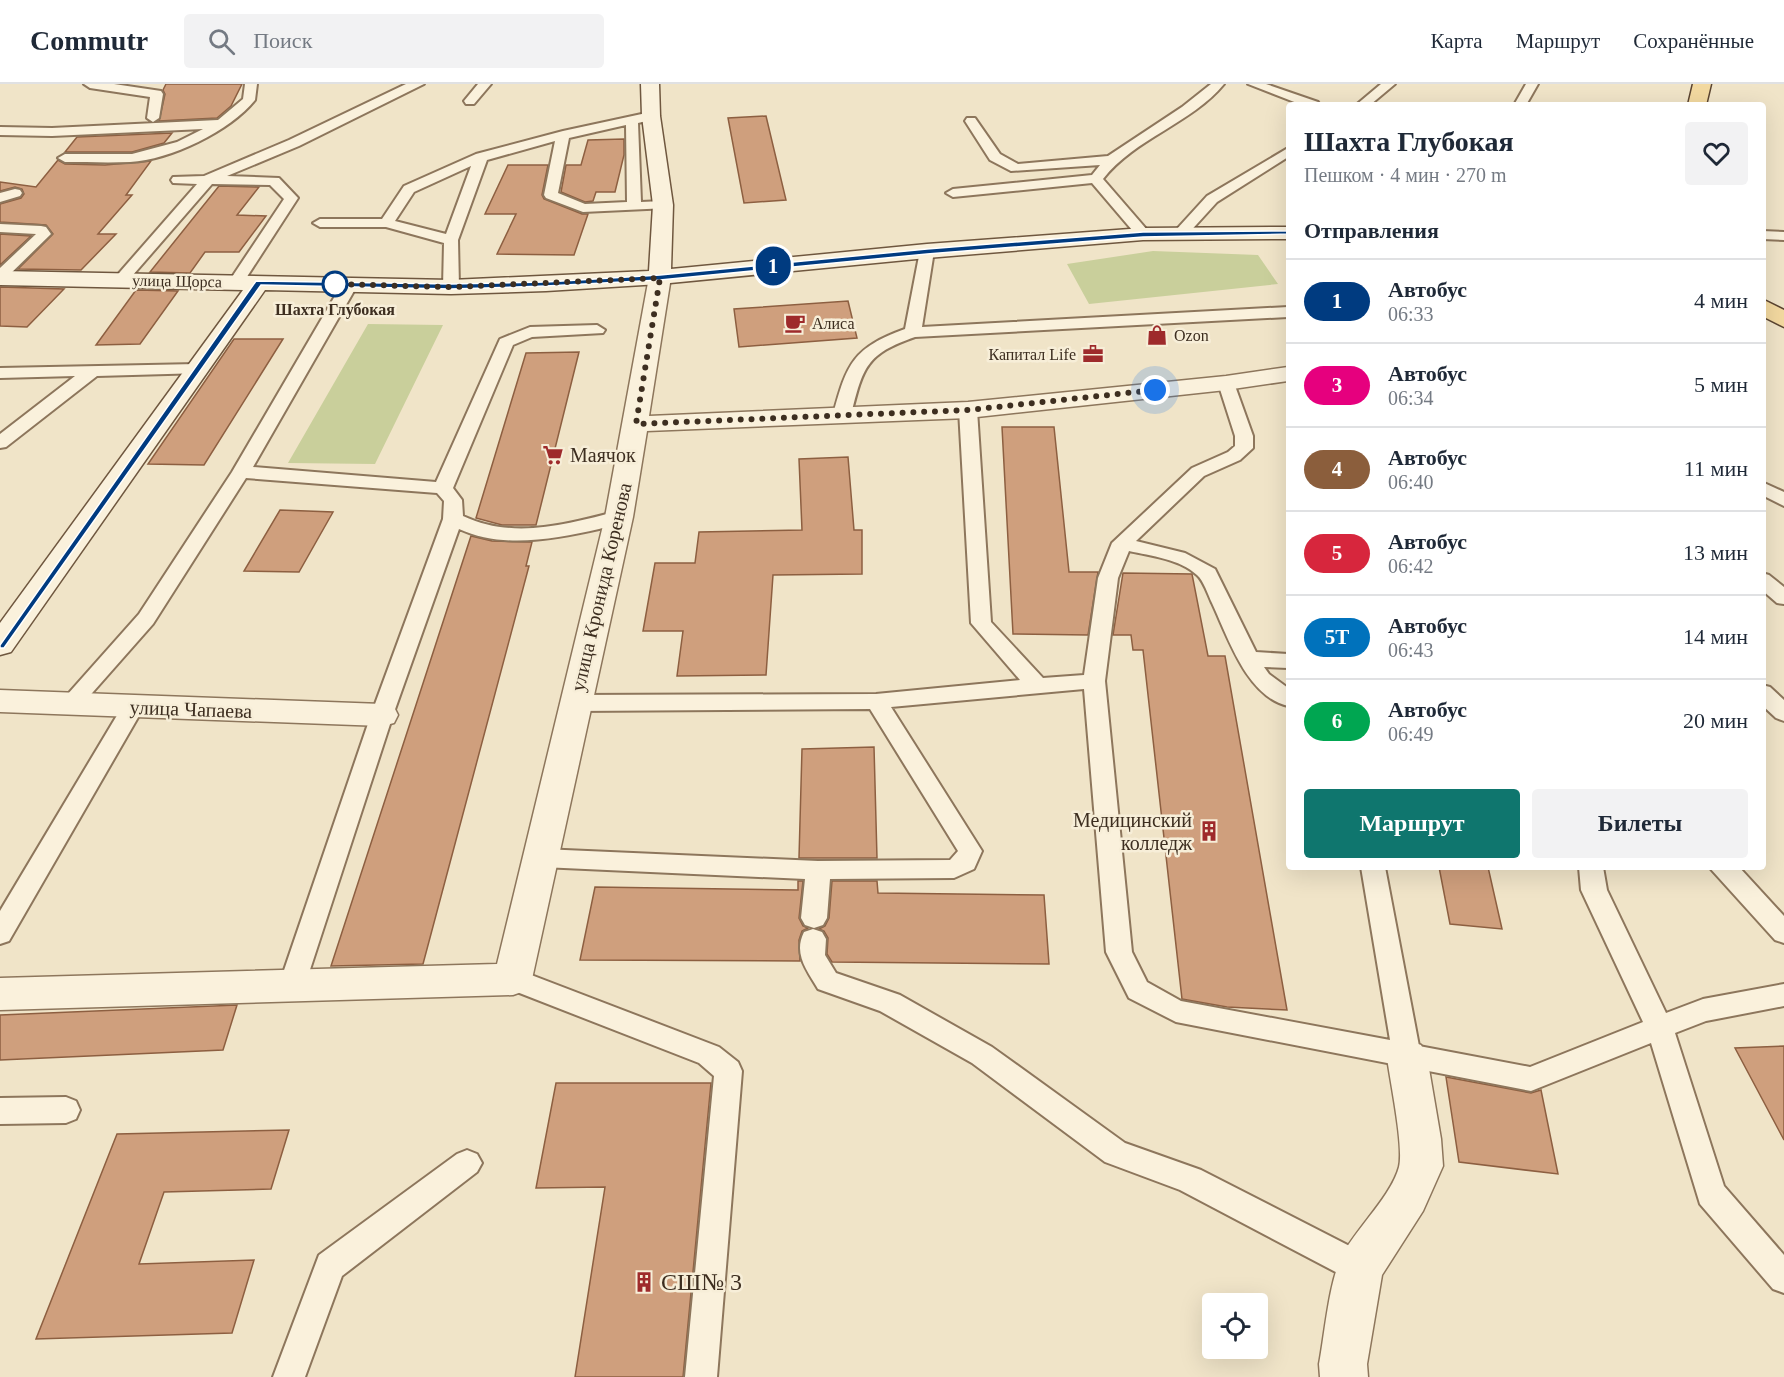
<!DOCTYPE html>
<html lang="ru">
<head>
<meta charset="utf-8">
<style>
	:root { --surface:#fff; --page:#f2f2f3; --text:#1f2937; --muted:#747a83; --line:#e0e1e3; --accent:#0f766e }
	body { margin:0; font-family:Georgia,serif; background:var(--page); color:var(--text); height:100vh; display:flex; flex-direction:column; font-size:22px; white-space:nowrap }
	* { box-sizing:border-box; margin:0 }
	p { font-size:20px; color:var(--muted) }
	.icon { flex:none; width:33px; height:33px; fill:none; stroke:currentColor; stroke-width:2; stroke-linecap:round; stroke-linejoin:round }
	.map { position:relative; flex:1; overflow:hidden }
	.panel { position:absolute; left:1286px; top:18px; width:480px; height:768px; display:flex; flex-direction:column; background:var(--surface); border-radius:6px; box-shadow:0 6px 24px #0002 }
	.panel>* { flex:none }
	.badge { padding:0 12px; border-radius:20px; font-size:21px; line-height:39px }
	.buttons { position:absolute; left:1202px; top:1209px; display:grid; gap:12px }
	.buttons a { display:grid; place-items:center; width:66px; height:66px; border-radius:6px; background:var(--surface); box-shadow:0 6px 24px #0002; font-size:30px }
	.you { position:absolute; width:30px; height:30px; margin:-15px; border:4px solid #fff; border-radius:50%; background:#1a73e8; box-shadow:0 0 0 9px #1a73e833 }
	.map>.badge { position:absolute; translate:-50% -50%; box-shadow:0 0 0 3px #fff }
	h2 { padding:0 18px; font-size:22px; line-height:54px }
	.round { display:grid; place-items:center; flex:none; width:63px; height:63px; border-radius:6px; background:var(--page) }
	.headline { display:flex; align-items:center; justify-content:space-between; height:102px; padding:0 18px }
	h1 { font-size:28px; font-weight:600; line-height:45px }
	.primary-button { display:flex; gap:12px; margin-top:auto; padding:12px 18px }
	.primary-button a { flex:1; height:69px; border-radius:6px; background:var(--accent); color:#fff; font-size:24px; font-weight:600; line-height:69px; text-align:center }
	.primary-button a+a { background:var(--page); color:var(--text) }
	ul { padding:0; list-style:none }
	li { display:flex; align-items:center; gap:18px; height:84px; padding:0 18px; border-top:2px solid var(--line) }
	li div { flex:1 }
	li b { display:block; font-size:22px }
	li em { font-style:normal }
	li .badge { min-width:66px; font-weight:700; text-align:center }
	header { display:flex; align-items:center; gap:36px; box-sizing:border-box; height:84px; padding:0 30px; background:var(--surface); border-bottom:2px solid var(--line) }
	header strong { font-size:28px }
	nav { display:flex; gap:33px; margin-inline-start:auto; font-size:21px }
	.search { width:420px; height:54px; background:var(--page); display:flex; align-items:center; gap:15px; box-sizing:border-box; padding:0 21px; border-radius:6px; color:var(--muted); font-size:22px }
	.map>svg:first-child { display:block }
	.green { fill:#c9cf9b }
	.building { fill:#cf9f7d; stroke:#8d5f41; stroke-width:1.5 }
	.lines { fill:none; stroke-linecap:round; stroke-linejoin:round }
	.lane-casing { stroke:#8d765c; stroke-width:4 }
	.street-casing { stroke:#8d765c; stroke-width:3 }
	.secondary-casing { stroke:#6f573f; stroke-width:3 }
	.primary-casing { stroke:#5b4430; stroke-width:3 }
	.lane { fill:#faf1dc; fill-rule:evenodd }
	.street { fill:#faf1dc; fill-rule:evenodd }
	.secondary { fill:#faf1dc; fill-rule:evenodd }
	.primary { fill:#f3d9a0; fill-rule:evenodd }
	.line { fill:#003b80; stroke:#fff; stroke-width:1.5 }
	.walk { stroke:#3d2e20; stroke-width:6; stroke-dasharray:0 10.8 }
	.stop-dot { fill:#fff; stroke:#003b80; stroke-width:3 }
	.labels { text-anchor:middle; dominant-baseline:central; stroke-width:5; stroke-linejoin:round; paint-order:stroke }
	.far-street-label { font-size:16px; fill:#3d2e20; stroke:#f7eed8 }
	.far-stop-label { font-size:16px; font-weight:bold; fill:#3d2e20; stroke:#f7eed8 }
	.far-poi-label { font-size:16px; fill:#3d2e20; stroke:#f7eed8; text-anchor:start }
	.poi-label { font-size:20px; fill:#3d2e20; stroke:#f7eed8; text-anchor:start }
	.street-label { font-size:20px; fill:#3d2e20; stroke:#f7eed8 }
	.near-poi-label { font-size:24px; fill:#3d2e20; stroke:#f7eed8; text-anchor:start }
</style>
</head>
<body>
<header>
<strong>Commutr</strong>
<div class="search"><svg class="icon" aria-label="search" viewBox="0 0 24 24"><circle cx="10" cy="10" r="6"/><path d="M15 15l6 6"/></svg>Поиск</div>
<nav><a>Карта</a><a>Маршрут</a><a>Сохранённые</a></nav>
</header>
<div class="map">
<svg width="1784" height="1293" viewBox="0 0 1784 1293">
	<rect width="100%" height="100%" fill="#f0e4c8"/>
	<path class="green" d="M1153,167l105,4 20,29 -189,20 -22,-40z
		M368,240l75,1 -68,139 -87,-1z"/>
	<path class="building" d="M166,0h76l-11,22 -14,12 -58,3 6,-27 -2,-4z
		M766,32l20,84 -42,3 -16,-85z
		M172,49l-8,10 -32,9h-67l12,-15z
		M624,55v16l-9,37h-19l-3,9 -8,1 -24,-10 5,-27h15l7,-25z
		M58,76l7,4 40,1 46,-4 -25,34h6l-34,39h18l-35,36 -63,-1 35,-35 -7,-9 -46,-3v-18l21,-6 3,-4 -2,-5 -7,-2 -15,4v-9l36,5z
		M508,81h40l-6,30 2,4 38,15h6l-14,41 -77,-1 19,-40h-31z
		M219,102l40,1 -22,28 29,1 -27,36h-34l-15,21 -40,-1z
		M0,150l31,2 -31,29z
		M0,203l64,2 -37,38 -27,-1z
		M136,206l42,1 -38,53 -44,1z
		M848,217l9,37 -118,9 -5,-38z
		M234,255h49l-79,126 -56,-1z
		M579,268l-43,173h-34l-26,-7 50,-165z
		M1002,343h52l15,145h29l-10,63 -75,-1z
		M848,373l6,73h8v44l-89,1 -7,100 -89,1 6,-45h-40l12,-68h40l4,-31 103,-2 -3,-71z
		M280,426l53,2 -34,60 -55,-1z
		M471,452l21,5 40,1 -6,24h3l-106,398 -92,2z
		M1123,489l69,1 16,82h17l62,354 -60,-3 -45,-8 -39,-349h-10l-2,-15h-18z
		M874,663l3,111h-78l3,-109z
		M1439,783h49l14,62 -52,-5z
		M798,797h5l-4,37 4,8 5,2 -6,3 -3,9 1,21 -220,-1 15,-73 203,3z
		M832,797h45l1,12 166,2 5,69 -217,-2 -5,-8 1,-16 -4,-7 -5,-2 6,-3 4,-8z
		M237,921l-14,45 -223,10v-45z
		M1784,962v94l-49,-92z
		M1446,993l85,16 10,-3 17,84 -99,-12z
		M556,999h155l-28,294h-108l30,-190 -69,1z
		M289,1046l-18,59 -107,3 -25,72 115,-4 -22,73 -196,6 81,-205z"/>
	<g class="lines">
		<g class="lane-casing">
			<path id="lane" d="M84,0h30l47,7 2,3 -4,24 -6,4 -6,-4 3,-21 -60,-9z
				M245,0h12l-2,16c-25,31 -85,60 -125,62 -22,1 -44,0 -65,0l-7,-4 7,-4h67l45,-12 26,-13 -151,7 -52,-1v-8l52,1 166,-8 25,-21z
				M406,0h18l-125,62 -72,30 52,2 19,20 -57,88h-10l-3,-3 56,-84 -14,-14 -58,-1 -86,99 -5,2 -8,-5 84,-96 -24,-1 -2,-3 2,-3 31,-1 85,-36z
				M478,0h13l-17,20h-8l-2,-3z
				M1211,0h13c-33,40 -89,54 -121,95l45,52 2,3 -2,3h-10l-46,-54 -139,14 -7,-4 7,-4 139,-14 8,-10 -89,6 -21,-11 -25,-39 2,-3h8l25,36 18,10 90,-8 74,-49z
				M1248,0h18l52,18 2,3h-18z
				M1381,0h14l-25,21h-14z
				M1526,0h12l-12,21h-12z
				M651,28l4,1 2,3 -2,3 -17,4 3,79 22,-1 7,4 -2,3 -85,4 -37,-14 -2,-3 11,-54 -68,19 -29,80 1,47 -3,3h-10l-3,-3 1,-44 -58,-16h-66l-7,-4 7,-4h62l22,-33 72,-32 87,-23zM626,41l1,77 -42,2 -27,-11 11,-55zM471,82l-25,68 -51,-13 19,-29z
				M1288,64v9l-71,45 -31,34h-10l-2,-3 2,-3 31,-34z
				M15,105l5,1 2,3 -2,3 -20,6v-9z
				M0,140l41,2 5,1 5,7 -46,45 -5,2v-13l36,-34 -36,-2z
				M1762,147l22,1v8l-22,-1z
				M927,163l7,4 -12,76 366,-20v10l-373,20c-49,17 -52,30 -64,78l-3,4h-12l-3,-4c14,-52 20,-67 72,-86l15,-78z
				M350,195l8,5 -105,183 183,15 64,-143 30,-12 67,-2 8,5 -2,3 -71,4 -19,8 -60,143 9,12 1,16c51,24 104,8 156,-5l7,2 3,4c-6,8 -21,9 -30,12 -45,10 -97,20 -140,0l-66,186 -88,270 -4,8 -9,3 -9,-3 -4,-8 92,-270 72,-196 1,-18 -7,-8 -191,-15 -93,146 -75,85 -8,3 -8,-3 -3,-5 80,-90 93,-142 110,-188z
				M197,280l8,5 -2,4 -106,3 -91,71 -6,1v-14l75,-58 -75,2v-10z
				M1226,294l6,1 2,4 19,53v12l-13,12 -36,16 -68,65 49,12 30,16 41,83 32,2v14l-24,-1 5,7 19,14v18c-41,-9 -60,-69 -76,-103 -4,-8 -8,-22 -15,-28 -17,-16 -46,-19 -68,-24l-11,27 -13,103 27,271 15,30 34,19 209,39 -29,-173h24l34,179 111,21 113,-45 -62,-132 -2,-23h24l4,23 59,123 37,-14 81,-15v22l-78,15 -31,12 49,153 60,69v38l-11,-4 -73,-85 -49,-161 -120,48 -355,-69 -47,-24 -23,-46 -22,-263 -193,18 91,144 -8,18 -20,9 -124,1 -3,39 -4,7 -9,3 -9,-3 -4,-7 4,-39 -263,-12 -9,-2 -3,-7 3,-7 9,-2 276,12 132,-1 8,-9 -88,-142 -295,2 -8,-3 -3,-5 3,-5 8,-3 301,-1 144,-14 -49,-57 -12,-213 3,-4h12l3,4 14,212 52,56 41,-3 14,-97 14,-35 80,-75 36,-16 7,-6v-10l-17,-53 2,-4z
				M1762,398l22,10v14l-22,-11z
				M1762,489l7,2 15,12v17l-7,-1 -15,-13z
				M1762,601l8,2 14,13v21l-8,-3 -14,-13z
				M133,615l8,3 3,5 -135,234 -9,3v-33l125,-209z
				M1709,783h30l45,49v27l-9,-3z
				M813,845l9,3 4,7 -1,16 11,18 64,22 92,52 133,96 76,27 170,87 5,11 -5,11 -11,4 -11,-4 -169,-89 -75,-28 -133,-99 -92,-52 -62,-22c-11,-19 -25,-35 -14,-57z
				M513,884l206,79 19,15 4,9 -25,306h-32l29,-301 -15,-13 -195,-76 -4,-8 4,-8z
				M66,1013l10,4 4,9 -4,9 -10,4 -66,1v-26z
				M467,1066l10,4 5,9 -5,9 -135,104 -37,101h-32l46,-122 138,-101z"/>
		</g>
		<g class="street-casing">
			<path id="street" d="M660,186l8,2 3,5 -22,139 319,-14 258,-26 62,-9v14l-62,9 -258,28 -321,13 -14,86 -101,462 -5,11 -14,5 -513,15v-32l497,-14 108,-447 44,-240 3,-5z
				M0,606l382,14 12,3 4,8 -4,8 -12,3 -382,-14z
				M1407,956l14,5 6,12 14,82 2,27 -20,45 -41,64 -15,89 1,13h-48l-1,-13c6,-31 10,-86 25,-112 15,-26 48,-58 55,-85 5,-21 -9,-86 -12,-110l6,-12z"/>
		</g>
		<g class="secondary-casing">
			<path id="secondary" d="M641,0h18l1,32 13,89 -2,64 256,-25 216,-16 145,-1v12l-145,1 -216,18 -267,26 -114,7 -95,3 -186,-4 -254,362 -11,3v-32l243,-333 -243,-5v-14l451,9 198,-9 4,-66 -11,-89z"/>
		</g>
		<g class="primary-casing">
			<path id="primary" d="M1693,0h18l-5,21h-18z
				M1762,215l22,11v17l-22,-11z"/>
		</g>
		<use href="#lane" class="lane"/>
		<use href="#street" class="street"/>
		<use href="#secondary" class="secondary"/>
		<use href="#primary" class="primary"/>
	</g>
	<path class="line" d="M1288,147l4,2 -1,1 -148,3 -216,17 -267,26 -114,6 -95,3 -190,-4 -257,363h-4v-3l256,-364 195,3 95,-2 114,-7 267,-26 216,-17z"/>
	<g class="lines">
		<path class="walk" d="M335,200h-8l124,3 209,-9 -24,146 332,-14 187,-20"/>
	</g>
	<defs>
		<g id="cafe-bare" transform="scale(1.62)"><path d="M-5.5-4.5H6V0H3Q3 3.5 0 3.5H-2.5Q-5.5 3.5-5.5 0ZM3-3.2v2h1.7v-2ZM-6 4.5H4V6H-6Z" fill="#9e2a2b" stroke="#f7eed8" stroke-width="2.5" paint-order="stroke"/></g>
		<g id="shop-bare" transform="scale(1.62)"><path d="M-5-2.5h2.3a2.7 3.5 0 0 1 5.4 0H5L5.5 6h-11ZM-1.5-2.5h3a1.5 2.3 0 0 0-3 0Z" fill="#9e2a2b" stroke="#f7eed8" stroke-width="2.5" paint-order="stroke"/></g>
		<g id="office-bare" transform="scale(1.62)"><path d="M-6-3h4V-5.5h4V-3h4V5H-6ZM-1-4.5V-3h2v-1.5ZM-6 0V1H6V0Z" fill="#9e2a2b" stroke="#f7eed8" stroke-width="2.5" paint-order="stroke"/></g>
		<g id="supermarket-bare" transform="scale(1.62)"><path d="M-6-5.5h2.5l.6 2H6L4.5 2H-2.5L-4.4-4H-6ZM-1.5 3.2a1.3 1.3 0 1 0 .1 0ZM3 3.2a1.3 1.3 0 1 0 .1 0Z" fill="#9e2a2b" stroke="#f7eed8" stroke-width="2.5" paint-order="stroke"/></g>
		<g id="building-bare" transform="scale(1.62)"><path d="M-4-6H4V6H1V3H-1V6H-4ZM-2.5-4.3h1.7v1.8h-1.7ZM.8-4.3h1.7v1.8H.8ZM-2.5-1h1.7V.8h-1.7ZM.8-1h1.7V.8H.8Z" fill="#9e2a2b" stroke="#f7eed8" stroke-width="2.5" paint-order="stroke"/></g>
	</defs>
	<g fill-rule="evenodd">
		<use href="#cafe-bare" x="795" y="239"/>
		<use href="#shop-bare" x="1157" y="251"/>
		<use href="#office-bare" x="1093" y="270"/>
		<use href="#supermarket-bare" x="553" y="371"/>
		<use href="#building-bare" x="1209" y="747"/>
		<use href="#building-bare" x="644" y="1198"/>
	</g>
	<circle class="stop-dot" cx="335" cy="200" r="12"/>
	<g class="labels">
		<g class="far-street-label">
			<text transform="translate(177 197) rotate(1)">улица Щорса</text>
		</g>
		<g class="far-stop-label">
			<text x="335" y="225">Шахта Глубокая</text>
		</g>
		<g class="far-poi-label">
			<text x="812" y="239">Алиса</text>
			<text x="1174" y="251">Ozon</text>
			<text x="1076" y="270" text-anchor="end">Капитал Life</text>
		</g>
		<g class="poi-label">
			<text x="570" y="371">Маячок</text>
			<text x="1192" y="736" text-anchor="end">Медицинский<tspan x="1192" dy="23">колледж</tspan></text>
		</g>
		<g class="street-label">
			<text transform="translate(601 503) rotate(-77)">улица Кронида Коренова</text>
			<text transform="translate(191 625) rotate(2)">улица Чапаева</text>
		</g>
		<g class="near-poi-label">
			<text x="661" y="1198">СШ№ 3</text>
		</g>
	</g>
</svg>
<div class="buttons">
<a><svg class="icon" aria-label="locate" viewBox="0 0 24 24"><circle cx="12" cy="12" r="6"/><path d="M12 2v4M12 18v4M2 12h4M18 12h4"/></svg></a>
</div>
<div class="you" style="left:1155px;top:306px"></div>
<b class="badge" style="left:773px;top:182px;background:#003b80;color:#fff">1</b>
<section class="panel">
<div class="headline"><div><h1>Шахта Глубокая</h1><p>Пешком · 4 мин · 270 m</p></div><a class="round"><svg class="icon" aria-label="heart" viewBox="0 0 24 24"><path d="M12 20l-8-8c-3-5 5-10 8-4 3-6 11-1 8 4z"/></svg></a></div>
<h2>Отправления</h2>
<ul>
<li><span class="badge" style="background:#003b80;color:#fff">1</span><div><b>Автобус</b><p>06:33</p></div><em>4 мин</em></li>
<li><span class="badge" style="background:#e6007e;color:#fff">3</span><div><b>Автобус</b><p>06:34</p></div><em>5 мин</em></li>
<li><span class="badge" style="background:#8b5e3c;color:#fff">4</span><div><b>Автобус</b><p>06:40</p></div><em>11 мин</em></li>
<li><span class="badge" style="background:#d7263d;color:#fff">5</span><div><b>Автобус</b><p>06:42</p></div><em>13 мин</em></li>
<li><span class="badge" style="background:#0072bc;color:#fff">5Т</span><div><b>Автобус</b><p>06:43</p></div><em>14 мин</em></li>
<li><span class="badge" style="background:#00a651;color:#fff">6</span><div><b>Автобус</b><p>06:49</p></div><em>20 мин</em></li>
</ul>
<div class="primary-button"><a>Маршрут</a><a>Билеты</a></div>
</section>
</div>
</body>
</html>
